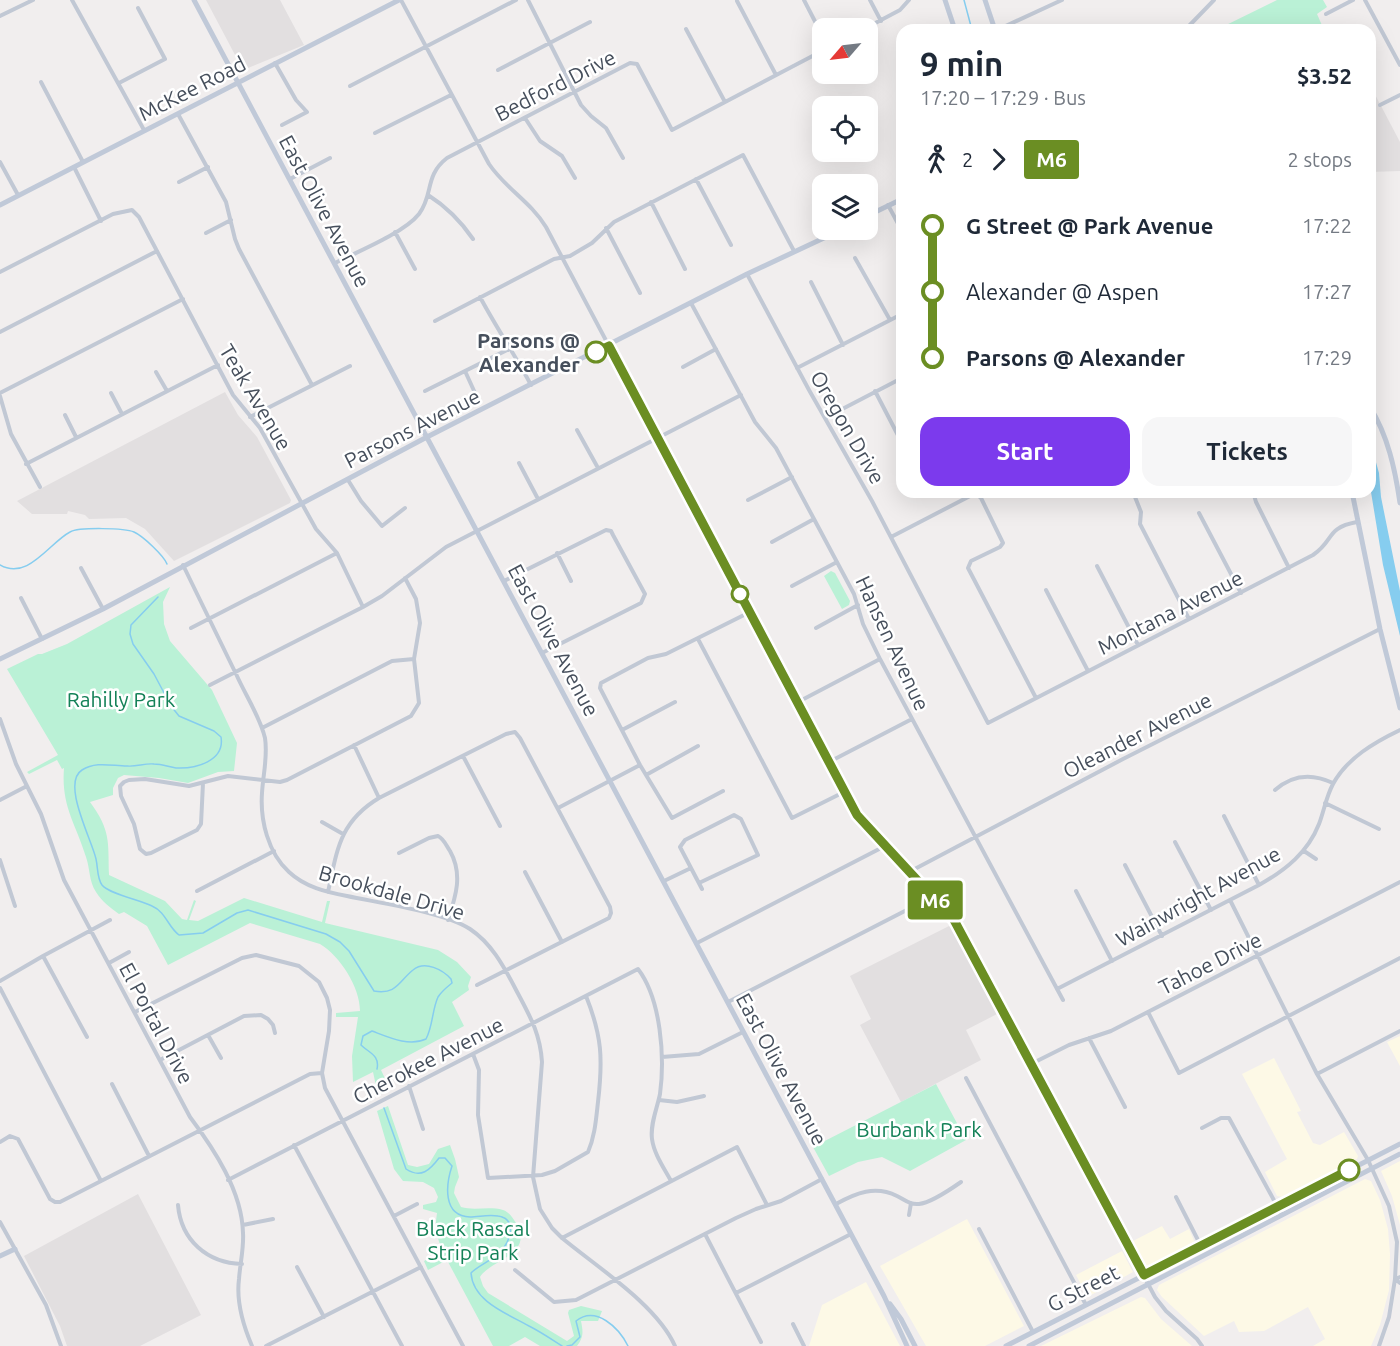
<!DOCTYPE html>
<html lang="en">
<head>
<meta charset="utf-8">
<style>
	:root { --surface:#fff; --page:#f6f6f7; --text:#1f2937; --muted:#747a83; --accent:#7c3aed }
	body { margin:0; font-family:Ubuntu,sans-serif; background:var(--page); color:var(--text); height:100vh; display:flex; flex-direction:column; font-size:22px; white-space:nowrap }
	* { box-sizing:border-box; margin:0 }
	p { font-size:20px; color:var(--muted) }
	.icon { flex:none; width:33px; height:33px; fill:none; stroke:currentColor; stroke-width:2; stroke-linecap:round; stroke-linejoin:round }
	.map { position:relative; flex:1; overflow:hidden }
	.drawer { position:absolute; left:896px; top:24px; width:480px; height:474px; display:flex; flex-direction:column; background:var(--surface); border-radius:18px; box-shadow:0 6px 24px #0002 }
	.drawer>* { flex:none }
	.badge { padding:0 12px; border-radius:4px; font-size:21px; line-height:39px }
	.needle { width:39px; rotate:242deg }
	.fabs { position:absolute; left:812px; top:18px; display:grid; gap:12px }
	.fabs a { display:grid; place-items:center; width:66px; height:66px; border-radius:12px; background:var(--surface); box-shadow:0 6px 24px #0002; font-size:30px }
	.map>.badge { position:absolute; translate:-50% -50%; box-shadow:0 0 0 3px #fff }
	.legs { display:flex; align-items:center; gap:9px; height:66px; padding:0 24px; font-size:20px }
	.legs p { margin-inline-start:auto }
	.summary { display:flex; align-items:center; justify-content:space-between; height:102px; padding:0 24px }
	h1 { font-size:33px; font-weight:700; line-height:45px }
	.primary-button { display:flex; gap:12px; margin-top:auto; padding:12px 24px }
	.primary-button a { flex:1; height:69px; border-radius:18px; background:var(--accent); color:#fff; font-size:24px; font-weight:700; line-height:69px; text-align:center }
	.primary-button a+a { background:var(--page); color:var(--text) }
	ul { padding:0 24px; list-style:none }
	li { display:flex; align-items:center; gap:21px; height:66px; font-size:22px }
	li i { display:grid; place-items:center; width:9px; height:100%; margin:0 8px; background:currentColor }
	li i::after { content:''; width:15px; height:15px; margin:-8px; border:4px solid; border-radius:50%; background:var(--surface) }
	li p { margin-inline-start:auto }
	li:first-child i { background:linear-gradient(#0000 50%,currentColor 0) }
	li:last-child i { background:linear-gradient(currentColor 50%,#0000 0) }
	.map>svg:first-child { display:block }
	.commercial { fill:#fdf9e6 }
	.education { fill:#e2dfe0 }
	.green { fill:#baf1d6 }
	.water { fill:#86cdef }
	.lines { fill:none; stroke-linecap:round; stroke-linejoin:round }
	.stream { stroke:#86cdef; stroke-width:1.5 }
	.street { stroke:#c1c8d4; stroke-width:4 }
	.secondary { stroke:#c0c9d8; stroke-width:5 }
	.line-1-casing { stroke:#fff; stroke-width:14 }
	.line-1 { stroke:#6b8e23; stroke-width:9 }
	.stop-1-dot { fill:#fff; stroke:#6b8e23; stroke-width:3 }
	.labels { text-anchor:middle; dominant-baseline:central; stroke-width:5; stroke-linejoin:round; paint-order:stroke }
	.street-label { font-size:21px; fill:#464f5c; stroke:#fff }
	.stop-label { font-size:21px; font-weight:bold; fill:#464f5c; stroke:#fff; text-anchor:end }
	.park-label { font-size:21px; fill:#138157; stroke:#fff }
</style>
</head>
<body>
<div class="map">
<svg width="1400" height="1346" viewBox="0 0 1400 1346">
	<rect width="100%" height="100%" fill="#f1eeee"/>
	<path class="commercial" d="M1400,1036v30l-13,-24z
		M1274,1058l27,53 -4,1 16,31 7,2 24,-13 14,24 -1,3 -75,38 -5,-1 -12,-24 22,-13 -45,-85z
		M1400,1161v64l-8,-29 -11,-25z
		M1365,1179l6,2 9,19 8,29 2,25 -1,36 -9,35 -9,21h-58l12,-7 -17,-32 -44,24 -25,1 -5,-11 -30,15 -42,-39 -5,-7 2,-5z
		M967,1219l57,107 -39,20h-59l-46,-80z
		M1162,1226l8,13 19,-10 6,14 -48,24 -3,-1 -13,-24z
		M1122,1251l11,21 -42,23 -5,-1 -10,-19z
		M866,1282l34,64h-91l13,-41z
		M1141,1297l4,1 16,21 31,27h-151z"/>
	<path class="education" d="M206,0h74l24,45 -61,25z
		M1370,85l30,57v29l-30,1z
		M225,392l13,23 19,22 34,63 -1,3 -116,58 -29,-32 -19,-11 -37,1 -4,-4 -17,-4 -1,3h-35l-15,-13z
		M953,924l46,89 -33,17 15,30 -80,42 -41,-77 11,-6 -21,-43z
		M138,1194l63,121 -61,31h-73l-7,-20 -36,-70z"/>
	<path class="green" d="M1277,0h46l4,7 -10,7 7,16h-108z
		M831,571l4,2 15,28 -1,4 -7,4 -18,-33z
		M170,587l-7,15 1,22 6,17 42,49 25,53 -3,28 -16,1 -30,11 -29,-5 -35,-3 -6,3 -5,10v7l-23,7c21,29 18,39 19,73l56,26 17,18 5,1 7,-20 2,1 -7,19 9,1 46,-23 78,24 5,-21h3l-5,22 113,27 19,12 14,15 -3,9 1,4 -17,12 12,24 -83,44 9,19 -12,6 -5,-23 -20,10 -1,-26 6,-39h-22v-4l24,-2c0,-24 -20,-55 -40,-67l-70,-21 -82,42 -21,-39 -23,-14 -5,2c-8,-6 -17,-12 -23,-22 -7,-10 -6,-24 -10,-35 -11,-35 -25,-51 -22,-89l-2,1 -5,-9 -28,14 -2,-2 31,-17 -51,-86 31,-15h4l25,-10z
		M936,1084l30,56 -56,31 -28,-14 -24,5 -29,14 -16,-29z
		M388,1106l20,59 9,2 12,-3 9,-15 12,-4 5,14 4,18 -4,10 -1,6 7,14c13,4 28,-1 42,3 6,2 9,7 13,13 19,32 -25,36 -36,54l3,9 5,7 79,48 7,-5 -6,-23 1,-3 12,-4 21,5 -4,10h-17c2,10 3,16 -4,25h-37l-15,-9 -16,9h-16l-46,-86 -19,10 -4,-9 18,-10 -7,-22 2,-16 -14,-4v-4l13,-3 2,-5 -4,-9 -11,-6 -20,-1 -9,-12 -17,-58z"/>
	<path class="water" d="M1370,441l9,32 2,24 19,94v45l-17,-71 -13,-79z"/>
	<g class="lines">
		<path class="stream" d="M964,0l8,30
			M0,565c28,16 49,-22 70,-33 9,-5 55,-4 64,0 9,4 30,24 33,32
			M158,597l-27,28 -1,9 3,10 21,30 17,32 8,10 35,15 7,6c4,24 -25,32 -45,31 -7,-1 -14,-4 -22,-4 -9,-1 -18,3 -27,2 -15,0 -31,-5 -45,4 -21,13 10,70 14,89 2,9 1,19 6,26 7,9 38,15 50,21 14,6 16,21 27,29l24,-2 34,-20 11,-3 78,24 14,8 9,9 25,40c23,4 25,-10 39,-21 12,-10 30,0 38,9l1,4c-5,4 -11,9 -14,14 -6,13 -5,29 -12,42 -17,8 -38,-2 -54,-8l-9,5 -2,9c8,8 19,10 16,24
			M384,1108l22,61c15,10 24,1 33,-11h6l7,8c-6,18 -10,50 18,51 9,0 18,-3 28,-1 20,3 12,26 2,36 -7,8 -21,13 -29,21 2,29 37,41 58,53 12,6 22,13 33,20
			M567,1346l5,-1 8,-8 -4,-16c20,-16 43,7 52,25"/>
		<path class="street" d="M72,0l72,130
			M401,0l88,164c16,24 42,38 57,63l311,588 97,105 201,377 11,14 31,28 5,7
			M528,0l53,105 10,11 15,12 17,30
			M804,0l18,35
			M870,0l11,21
			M1365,0l35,65
			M737,1l39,74
			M1326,14l27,-14
			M0,16l33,-16
			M866,28l34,-18 9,-10
			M686,29l39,73
			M997,30l65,-30
			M1185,30l29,-30
			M275,63l21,37 11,12 -25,13
			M498,70l92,-48
			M41,82l42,80
			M119,83l46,-24 -27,-51
			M350,86l166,-86
			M1380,105l20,-10
			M178,114l48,88 9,37 4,10 73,136
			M525,118l15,23 22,15 13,22
			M375,133l76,-38
			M0,162l18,33
			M74,167l27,54
			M290,179l40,-21
			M696,179l35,66
			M179,182l29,-15
			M428,195c19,12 32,25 45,44
			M651,202l34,67
			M888,205l14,26
			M606,228l34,65
			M395,232l20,37
			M206,233l25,-13
			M855,258l35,62
			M335,263c22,-11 69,-30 84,-49 15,-20 5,-38 28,-56l183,-95 7,1 35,66 150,-79
			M0,272l113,-58 19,-4 7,7 94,178 27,33 56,101 21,24 26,54
			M747,274l62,116 63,111 116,222 325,-168c22,-15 12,-27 44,-33
			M811,282l32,63
			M480,297c16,30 35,58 51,88
			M691,303l64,119 21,26 38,71 40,75 9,30 17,35 183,341
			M435,321l119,-62 16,-3 22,-13 22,-21 129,-67 51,96
			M0,332l157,-81
			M683,367l33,-18
			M797,368l105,-54
			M465,371l10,22
			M156,372l11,19
			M425,391l86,-43
			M875,391l27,52
			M0,393l183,-94
			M111,393l11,21
			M0,396l11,38 29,53
			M65,415l11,22
			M250,417l100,-51
			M825,418l77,-40
			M577,430l21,38
			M519,463l19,36
			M26,464l192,-99
			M348,480l13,21 21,25 23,-18
			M1059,492l12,4 12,-4
			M1133,492l8,20 -1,12 49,95
			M1253,492l3,10 33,66
			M748,500l44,-23
			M1199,513l42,80
			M891,537l81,-42 4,-1 5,4 22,45 -3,4 -29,14 -3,7 68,130
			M772,542l42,-23
			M557,553l14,28
			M183,565c18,37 36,74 54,111 9,20 23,41 28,62 3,19 -2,36 -3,55 -2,27 6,60 27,79 16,15 37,20 58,24 32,7 97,16 123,33 21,14 33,36 44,57 14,27 26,45 28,76l-9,115 7,32 12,19 10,10c35,29 95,67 113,108
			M1097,566l41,79
			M81,568l22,41
			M504,581l102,-51 5,1 2,4 32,59 -4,9 -99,50
			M792,586l45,-24
			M1046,590l42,81
			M21,598l21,41
			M191,628l146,-75
			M816,628l42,-23
			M698,639l94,179 52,-26
			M210,685l153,-78 19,-11 64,-49 295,-152
			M798,702l82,-43
			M0,719l16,45 25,50 23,66 126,237c24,32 52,74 53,116 1,15 -3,31 -4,46 -3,23 4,46 13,67
			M262,728l130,-67 22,-2
			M622,730l53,-28
			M354,745l25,53
			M463,756l37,70
			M829,762l83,-43
			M646,775l52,-29
			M203,783l-2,41 -4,6 -46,23 -5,1 -6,-5 -6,-25 -13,-28 -1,-10 4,-4 5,-2 16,-1 44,7 39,-10 52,6 7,-2 124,-64 8,-13 -5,-44 6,-36 -4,-24 -11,-21
			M1275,790c18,-16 37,-17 58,-7
			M723,791l-51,27 -32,-53 -40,-77 1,-5 47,-25 18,-4 84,-42
			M0,800l27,-14
			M1325,803l54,26
			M558,808l82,-43
			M1224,816l35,69
			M322,822l21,12
			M1175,842l36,68
			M1304,851l12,8
			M399,853l30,-15 9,-2c6,3 8,9 12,15 13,23 6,45 -2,69
			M0,860l15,46
			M1125,865l37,71
			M525,872l37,70
			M909,872l214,-113 257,-130
			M664,881l27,-13
			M699,883l59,-28 -17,-36 -7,-4 -49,25 -5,7 22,42
			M197,891l77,-40
			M1076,891l36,70
			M328,892c9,-41 11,-70 51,-94l127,-64 9,-2 5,6 90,169 1,6 -2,5 -132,67
			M1230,900l87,174 51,86 21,46 8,36 -2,37 -6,38 -10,29
			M697,943l188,-97
			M43,956l44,81
			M109,963l20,-11
			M0,981l43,-25 67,-36
			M0,988l101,193
			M1057,989l202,-104c27,-15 49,-33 60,-61 5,-13 7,-27 14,-40 14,-26 42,-42 67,-54
			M728,1002l204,-105
			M135,1012l107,-54 14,-3 43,11 20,16 8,16 3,12 -1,21 -7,42 3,15 138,258
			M1148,1012l31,61 221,-115
			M208,1035l13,23
			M1089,1038l36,69
			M473,1054l6,16 -1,45 10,63 54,-3 13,-4 33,-19c7,-16 8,-33 10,-50 5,-43 4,-66 -12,-106
			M662,1057l37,-3 44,-22
			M160,1060l84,-44 17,-1 7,4 5,6 2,8
			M1031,1064l38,-19 42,-14 289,-149
			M1317,1074l83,-43
			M966,1078l120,227
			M112,1084l37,72
			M409,1086l14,43
			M659,1100l18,2 27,-6
			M1202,1128l19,-10h8l53,97
			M0,1142l10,-6 8,3 32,60 5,3h5l250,-128 12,-1
			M294,1145l108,201
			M228,1180l410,-211c23,30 27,88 22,125 -3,15 -10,30 -8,45 2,15 12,29 19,42
			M1176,1197l25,49
			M836,1204c20,-11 39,-19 61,-8 8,4 13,9 22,8 11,-1 32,-15 42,-22
			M178,1205c3,35 29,58 64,59
			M909,1215l2,-12
			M394,1216l23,-12
			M0,1222l46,83 15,41
			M243,1225l30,-6
			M979,1229l54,103
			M705,1234l56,108
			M562,1238l175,-91 30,58
			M297,1267l27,50
			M515,1270l39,32 22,-2 160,-82 20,-9 25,-8 41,-22
			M1400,1277l-5,2 5,4
			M736,1293l115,-59
			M793,1324l11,22
			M266,1346l155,-79"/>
		<path class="secondary" d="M194,0l690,1296 23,50
			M945,0l10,30
			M985,0l10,30
			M0,205l399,-205
			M867,216l35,-17
			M1370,407c18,29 25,62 30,96
			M1352,492l28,137 20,79
			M0,659l103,-50 324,-172 320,-163 94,-44
			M0,1256l15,-7
			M890,1304l11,15 14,27
			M1006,1346l394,-202
			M1029,1346l371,-192"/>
	</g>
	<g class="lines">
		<g class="line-1-casing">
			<path id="line-1" d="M596,352l13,-6 248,469 97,105 190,355 205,-105"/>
		</g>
		<use href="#line-1" class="line-1"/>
	</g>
	<g class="stop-1-dot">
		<circle cx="596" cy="352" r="10"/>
		<circle cx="740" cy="594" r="8"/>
		<circle cx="1349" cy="1170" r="10"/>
	</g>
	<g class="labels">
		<g class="street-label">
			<text transform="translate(555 85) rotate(-27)">Bedford Drive</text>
			<text transform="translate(192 88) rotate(-27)">McKee Road</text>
			<text transform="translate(325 211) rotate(62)">East Olive Avenue</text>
			<text transform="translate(256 397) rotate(59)">Teak Avenue</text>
			<text transform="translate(848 427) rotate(60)">Oregon Drive</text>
			<text transform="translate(412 428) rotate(-27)">Parsons Avenue</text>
			<text transform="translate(1170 612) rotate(-27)">Montana Avenue</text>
			<text transform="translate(554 640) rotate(62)">East Olive Avenue</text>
			<text transform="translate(893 643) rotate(65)">Hansen Avenue</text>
			<text transform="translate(1137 735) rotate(-27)">Oleander Avenue</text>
			<text transform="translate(392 892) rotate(16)">Brookdale Drive</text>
			<text transform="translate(1198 896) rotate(-29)">Wainwright Avenue</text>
			<text transform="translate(1210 963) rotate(-27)">Tahoe Drive</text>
			<text transform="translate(157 1023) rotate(62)">El Portal Drive</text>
			<text transform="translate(428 1060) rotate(-27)">Cherokee Avenue</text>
			<text transform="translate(782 1069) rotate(62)">East Olive Avenue</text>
			<text transform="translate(1083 1288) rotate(-27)">G Street</text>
		</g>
		<g class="stop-label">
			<text x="580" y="340">Parsons @<tspan x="580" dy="24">Alexander</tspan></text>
		</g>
		<g class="park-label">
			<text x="121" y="699">Rahilly Park</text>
			<text x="919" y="1129">Burbank Park</text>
			<text x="473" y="1228">Black Rascal<tspan x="473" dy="24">Strip Park</tspan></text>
		</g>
	</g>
</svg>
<div class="fabs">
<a><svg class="needle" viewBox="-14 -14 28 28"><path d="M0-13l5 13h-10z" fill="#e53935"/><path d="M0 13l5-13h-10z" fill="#747a83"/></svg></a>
<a><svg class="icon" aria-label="locate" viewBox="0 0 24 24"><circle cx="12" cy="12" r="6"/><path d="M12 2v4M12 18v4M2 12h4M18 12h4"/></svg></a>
<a><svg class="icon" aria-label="layers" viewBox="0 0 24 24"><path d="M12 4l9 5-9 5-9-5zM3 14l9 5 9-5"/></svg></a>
</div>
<b class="badge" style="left:935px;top:900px;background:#6b8e23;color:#fff">M6</b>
<section class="drawer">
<div class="summary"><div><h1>9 min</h1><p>17:20 – 17:29 · Bus</p></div><b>$3.52</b></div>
<div class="legs"><svg class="icon" aria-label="walk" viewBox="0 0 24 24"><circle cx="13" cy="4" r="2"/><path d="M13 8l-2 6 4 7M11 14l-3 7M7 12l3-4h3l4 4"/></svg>2<svg class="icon" aria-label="forward" viewBox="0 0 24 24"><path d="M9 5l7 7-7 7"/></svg><b class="badge" style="background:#6b8e23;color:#fff">M6</b><p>2 stops</p></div>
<ul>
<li><i style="color:#6b8e23"></i><b>G Street @ Park Avenue</b><p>17:22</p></li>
<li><i style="color:#6b8e23"></i><span>Alexander @ Aspen</span><p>17:27</p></li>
<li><i style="color:#6b8e23"></i><b>Parsons @ Alexander</b><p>17:29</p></li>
</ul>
<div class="primary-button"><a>Start</a><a>Tickets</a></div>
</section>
</div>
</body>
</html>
